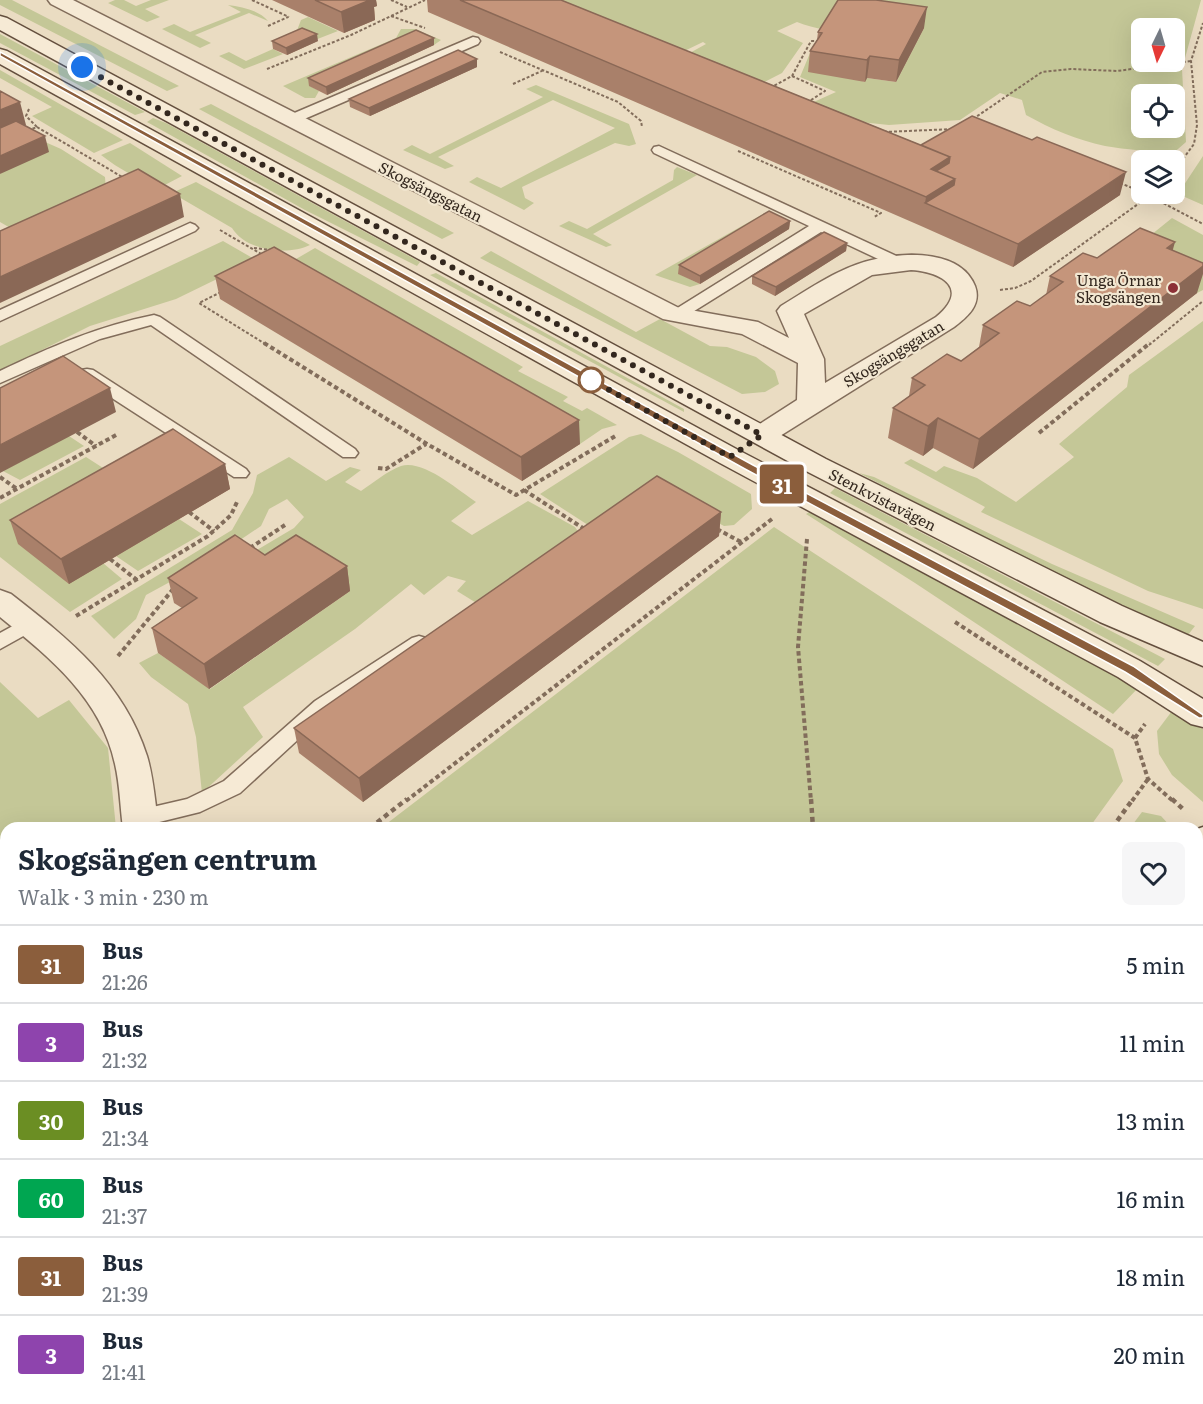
<!DOCTYPE html>
<html lang="en">
<head>
<meta charset="utf-8">
<style>
	:root { --surface:#fff; --page:#f6f6f7; --text:#1f2937; --muted:#747a83; --line:#e0e1e3 }
	body { margin:0; font-family:Literata,serif; background:var(--page); color:var(--text); height:100vh; display:flex; flex-direction:column; font-size:22px; white-space:nowrap }
	* { box-sizing:border-box; margin:0 }
	p { font-size:20px; color:var(--muted) }
	.icon { flex:none; width:33px; height:33px; fill:none; stroke:currentColor; stroke-width:2; stroke-linecap:round; stroke-linejoin:round }
	.map { position:relative; flex:1; overflow:hidden }
	.sheet { position:absolute; left:0px; top:822px; width:1203px; height:582px; display:flex; flex-direction:column; background:var(--surface); border-radius:18px 18px 0 0; box-shadow:0 6px 24px #0002 }
	.sheet>* { flex:none }
	.badge { padding:0 12px; border-radius:4px; font-size:21px; line-height:39px }
	.needle { width:39px; rotate:185deg }
	.tools { position:absolute; left:1131px; top:18px; display:grid; gap:12px }
	.tools a { display:grid; place-items:center; width:54px; height:54px; border-radius:9px; background:var(--surface); box-shadow:0 6px 24px #0002; font-size:30px }
	.you { position:absolute; width:30px; height:30px; margin:-15px; border:4px solid #fff; border-radius:50%; background:#1a73e8; box-shadow:0 0 0 9px #1a73e833 }
	.map>.badge { position:absolute; translate:-50% -50%; box-shadow:0 0 0 3px #fff }
	.round { display:grid; place-items:center; flex:none; width:63px; height:63px; border-radius:9px; background:var(--page) }
	.summary { display:flex; align-items:center; justify-content:space-between; height:102px; padding:0 18px }
	h1 { font-size:28px; font-weight:700; line-height:45px }
	ul { padding:0; list-style:none }
	li { display:flex; align-items:center; gap:18px; height:78px; padding:0 18px; border-top:2px solid var(--line) }
	li div { flex:1 }
	li b { display:block; font-size:22px }
	li em { font-style:normal }
	li .badge { min-width:66px; font-weight:700; text-align:center }
	.map>svg:first-child { display:block }
	.green { fill:#c4c797; fill-rule:evenodd }
	.lines { fill:none; stroke-linecap:round; stroke-linejoin:round }
	.lane-casing { stroke:#826d5b; stroke-width:3 }
	.street-casing { stroke:#826d5b; stroke-width:3 }
	.secondary-casing { stroke:#644f3e; stroke-width:3 }
	.path-far2 { stroke:#826d5b; stroke-width:2; stroke-dasharray:3 2; stroke-linecap:butt }
	.path-far1 { stroke:#826d5b; stroke-width:4; stroke-dasharray:4.5 3; stroke-linecap:butt }
	.path { stroke:#826d5b; stroke-width:4.5; stroke-dasharray:5 4; stroke-linecap:butt }
	.lane { fill:#f6ead5; fill-rule:evenodd }
	.street { fill:#f6ead5; fill-rule:evenodd }
	.secondary { fill:#f6ead5; fill-rule:evenodd }
	.wall { fill:#a9806a }
	.shaded-wall { fill:#8a6856 }
	.building { fill:#c5957b; stroke:#8a6856; stroke-width:1.5 }
	.line { fill:#8b5e3c; stroke:#fff; stroke-width:1.5 }
	.walk { stroke:#33271e; stroke-width:6; stroke-dasharray:0 10.8 }
	.poi-dot { fill:#8c3036; stroke:#f2e7d1; stroke-width:2 }
	.stop-dot { fill:#fff; stroke:#8b5e3c; stroke-width:3 }
	.labels { text-anchor:middle; dominant-baseline:central; stroke-width:4.5; stroke-linejoin:round; paint-order:stroke }
	.far-street-label { font-size:15px; fill:#33271e; stroke:#f2e7d1 }
	.far-poi-label { font-size:15px; fill:#33271e; stroke:#f2e7d1; text-anchor:end }
</style>
</head>
<body>
<div class="map">
<svg width="1203" height="1404" viewBox="0 0 1203 1404">
	<rect width="100%" height="100%" fill="#eadcc2"/>
	<path class="green" d="M0,0h12l167,86 -12,5 -167,-86z
		M115,0h9l12,6 15,-6h18l-24,9 15,8 -13,5 -39,-19z
		M548,0h653l-19,69 4,73 -16,14c-22,-6 -43,-6 -65,-10 -28,-6 -54,-17 -79,-31l-4,-15 -22,-7 -40,27 -71,5 -29,-3 -53,-17 29,-13 -36,-15 10,-24 54,29 3,-4 29,4 28,-54c-41,1 -88,10 -127,-6l-20,9 26,12 -21,30 -29,15 -76,-28 29,-16 -3,-2 -29,14zM1142,28h32v34h-32zM1142,94h32v34h-32z
		M228,5c14,2 31,5 40,16l-19,-8 -54,22 16,8 -11,5 -38,-19 12,-5 16,8 51,-20z
		M308,17l30,14 -23,9 -19,-7 5,-13z
		M401,29h14l26,11 -7,5 -124,41 9,5 -4,7h-10l-22,-12 113,-48z
		M0,34l145,78 -10,3 -135,-72z
		M273,49l10,5 -39,15 -25,-13 10,-4 17,9z
		M0,70l123,70 -29,13 -62,-37 20,-9 -52,-29z
		M536,85l93,39 7,20 -7,2 -14,-3 -93,44 3,11 9,5 -10,7 -55,-28 8,-5 24,11 114,-60 -62,-28 -115,57 16,9 -9,3 -42,-19 9,-5 18,9 113,-57 -17,-8z
		M211,104l243,129 -12,6 -243,-130z
		M153,118l13,5 254,139 -3,4 -112,-56 -158,-88z
		M36,138l25,11 44,28 1,14 -87,42 -19,-11v-48z
		M130,143l52,33 -21,11c-23,-8 -41,-17 -60,-32z
		M1203,156v49l-25,-11z
		M677,167l20,8 -104,59 19,11 -6,2 -47,-21 10,-5 18,8 86,-49 1,-10z
		M196,182l114,63c-23,11 -64,6 -78,-17l-60,-35z
		M765,213l9,4 -95,57 21,10 -10,3 -35,-12z
		M1172,218l31,17v55l-6,3 -28,-12 -23,-42z
		M223,241l33,19 -80,39 -86,27 -90,45v-25z
		M315,248l208,119 -5,4 50,26 -5,4 19,10 5,-3 30,17 -15,4 -22,15 -303,-174z
		M491,251l145,81 24,-13 50,27 17,1 29,10 19,14 4,13 -14,8 -23,2 -262,-136z
		M436,273l248,136v3l-254,-137z
		M1203,321v288l-55,-18 -167,-79 4,-5 -81,-44 7,-4 25,13 8,-6 33,12 39,24 58,-45 -15,-13 68,-57 2,-12z
		M641,434l37,18 73,42 1,15 -18,16 -10,1 -75,-40 -61,39 -48,-31 89,-57z
		M69,436l15,10 -64,34 -17,-9z
		M86,457l28,18 -11,88 19,16 -52,33 -70,-55v-53z
		M289,457l37,24 24,-14 11,3 -16,12 16,9c12,-8 26,-20 40,-25 22,-7 57,24 75,36l-25,19 21,14 56,-34 47,26 4,6 -101,71 -21,-13 9,-10 -18,-5 -24,19 -13,-11 -56,45 -112,78 20,30 -61,56 -6,-56 -8,-33 -37,-27 -12,-14 19,-10 52,36 140,-98 -110,-31 54,-32 10,-11 -17,-18 -18,10 -8,17 -49,33 -66,36 -10,24 -22,20 -23,-23 141,-86 21,-37 4,-18z
		M859,473l15,4 178,87 143,62 -11,14z
		M835,488l330,171 -7,7 -328,-173z
		M811,511l330,174 -28,29 -198,-131 -109,-69z
		M179,519l23,15 -64,37 -22,-15z
		M774,527l339,222 10,32 -34,47h-708z
		M0,682l38,36 31,-18 39,48 8,80h-110v37h-6z
		M1175,707l28,22v73l-31,-27 -13,-21 -2,-23z
		M1142,812l19,4 11,12h-42z"/>
	<g class="lines">
		<g class="lane-casing">
			<path id="lane" d="M473,37l5,1 2,3 -2,3 -183,79h-10l-2,-3 2,-3z
				M659,146l246,114 2,3 -8,5 -6,-2 -72,-34 -138,86h-12l-2,-3 2,-3 138,-86 -155,-73 -2,-3 2,-3z
				M190,223l5,2 3,3 -3,3 -195,90v-11z
				M154,315l6,2 195,132 3,4 -3,4h-12l-192,-132 -51,14 -100,44v-12c50,-24 99,-45 154,-56z
				M87,369l6,1 153,99 3,4 -3,4h-12l-153,-99 -3,-4 3,-4z
				M29,617l7,2 3,5 -3,5 -36,20v-16z
				M419,636l7,2 3,5 -3,5 -97,63 -89,82 -40,19 -61,15 -8,-3 -3,-6 3,-6 56,-13 37,-18 91,-80 97,-63z
				M6,1085v22l-6,1v-22z
				M432,1398h34l3,6h-34z"/>
		</g>
		<g class="street-casing">
			<path id="street" d="M48,0h25l606,308 79,14 31,16 -12,-27 4,-5c30,-18 60,-40 95,-47 31,-7 85,-9 99,27 7,19 -8,31 -21,41l-182,114 -10,3 -10,-3 -4,-6 4,-6 45,-29 1,-37 -56,-29 -79,-15 -612,-315zM911,270c32,2 59,19 25,47l-111,66 -1,-24 -20,-45 68,-39z
				M0,590l11,4c58,45 113,89 136,162 7,23 8,48 12,72h-36c-3,-21 -3,-43 -8,-64 -14,-66 -66,-107 -115,-147z
				M6,907v30l-6,1v-30z"/>
		</g>
		<g class="secondary-casing">
			<path id="secondary" d="M0,16l7,2 819,441 296,147 81,36v24l-103,-44 -294,-151 -806,-441z
				M0,49l7,2 733,400 400,210 63,38v28l-12,-3 -73,-47 -398,-214 -720,-399z
				M1203,827v33l-6,2v-33z
				M1203,900v33l-6,2v-33z
				M730,1398h49l-2,6h-49z"/>
		</g>
		<path class="path-far2" d="M252,0l37,17
			M391,0l16,7
			M391,16l34,12
			M268,26l20,-9
			M500,52l118,50 23,19 1,6
			M267,69l84,-34 74,-35
			M792,76l33,15 -17,11
			M513,84l31,-14
			M770,88l22,-12 19,-35h9
			M29,109l-3,7 11,11 -8,3
			M973,119l69,-47 29,-3 46,2 74,-10
			M37,127l87,51
			M884,132l70,-3
			M738,151l143,62 -7,4
			M1174,171l20,-27 3,-19 -6,-64 12,-38
			M1120,183l22,9
			M1146,194l57,30
			M220,230l43,25
			M254,248l17,2
			M1000,290l15,-2 16,-7 121,-87
			M221,292l-22,11 68,42
			M1149,345l54,-44"/>
		<path class="path-far1" d="M264,343l163,101 89,51 101,-60
			M77,432l19,14
			M1039,433l111,-90
			M378,468l8,1 40,-25
			M0,477l17,12
			M524,490l62,40
			M0,498l118,-64
			M189,512l25,19
			M717,529l24,13
			M807,539l-9,108 13,154
			M250,548l35,-23
			M110,559l27,21
			M76,616l132,-80 23,-21 6,-13
			M955,622l180,116 13,41 25,22
			M118,656l56,-68
			M1135,738l10,-14
			M406,801l366,-282
			M1132,801l16,-22"/>
		<path class="path" d="M811,799l2,29
			M1172,799l11,10
			M370,828l37,-29
			M1112,828l21,-29
			M1197,979l6,-6
			M0,1213l6,-5
			M996,1398l7,6
			M670,1404l5,-6
			M826,1404l4,-6"/>
		<use href="#lane" class="lane"/>
		<use href="#street" class="street"/>
		<use href="#secondary" class="secondary"/>
	</g>
	<path class="wall" d="M272,0h104l1,6 -3,1 1,13 -31,13z
		M427,0h134l360,145 199,50 -107,72 -92,-41 -493,-214z
		M924,28l-28,54 -29,-4 -2,4 -57,-10 2,-21 7,-11 1,-8z
		M434,38v7l-107,50 -18,-9 -1,-8z
		M272,41h46l-31,14 -14,-6z
		M477,59v8l-107,49 -20,-9 -1,-8z
		M790,221l-1,8 -89,55 -22,-10 1,-9z
		M847,243l-1,8 -71,45 -23,-12v-8z
		M1173,250l24,43 -224,176 -40,-21 -10,8 -35,-18 5,-30 16,-12 3,-18 49,-17 18,-14 4,-22 47,-19 16,-11 4,-19 47,-18z
		M215,276l365,168 -58,37 -302,-182z
		M225,464l5,25 -161,95 -51,-40 -8,-24z
		M721,512l-2,24 -356,266 -64,-49 -5,-25z
		M265,555l82,11 3,25 -141,98 -51,-36 -6,-25 30,-20 -8,-5 -6,-25z
		M0,940h6v111l-6,1z
		M1203,995v201l-4,-3z"/>
	<path class="shaded-wall" d="M357,0h19l1,6 -3,1 1,13 -31,13 -3,-21z
		M927,7l-3,21 -28,54 3,-22z
		M317,34l1,7 -31,14 -1,-7z
		M434,38v7l-107,50 -1,-8z
		M870,56l-3,22 -2,4 2,-22z
		M477,59v8l-107,49 -1,-8z
		M20,102l6,23 -26,10v-25z
		M45,136l4,16 -49,22v-18z
		M950,157l5,22 -4,29 -26,-5 6,-34z
		M1126,172l-6,23 -107,72 5,-23z
		M180,194l4,23 -184,86v-26z
		M790,221l-1,8 -89,55v-8z
		M1175,242l-8,29v-23z
		M847,243l-1,8 -71,45 1,-9z
		M1203,266v8l-6,19 -224,176 6,-30z
		M110,388l6,24 -116,61v-28z
		M938,418l-5,30 -10,8 5,-30z
		M579,420l1,24 -58,37 -1,-24z
		M225,464l5,25 -161,95 -8,-25z
		M721,512l-2,24 -356,266 -4,-24z
		M347,566l3,25 -141,98 -5,-25z
		M1203,1182v3l-6,11v-5z
		M104,1398h22l-6,6h-23z"/>
	<path class="building" d="M315,0h55l-29,12z
		M460,0h101l389,157 -19,12 24,10 -29,18z
		M838,0h38l51,7 -28,53 -29,-4 -3,4 -57,-9 12,-18 -4,-1z
		M302,28l15,6 -31,14 -14,-7z
		M416,30l18,8 -108,49 -18,-9z
		M458,50l19,9 -108,49 -20,-9z
		M0,91l20,11 -20,8z
		M972,116l60,24 5,-3 89,35 -108,72 -93,-41 29,-18 1,-6 -19,-8 13,-8 1,-6 -29,-12z
		M16,121l29,15 -45,20v-28z
		M138,169l42,25 -180,83v-46z
		M769,211l21,10 -90,55 -21,-11z
		M1140,228l35,14 -8,6 36,15v3l-224,173 -41,-21 -10,8 -35,-18 32,-23 -13,-7 35,-24 14,7 38,-28 -16,-8 34,-24 13,5 33,-24 -13,-6 33,-23 14,5z
		M824,232l23,11 -71,44 -24,-11z
		M274,247l305,173 -58,37 -306,-181z
		M63,356l47,32 -110,57v-57z
		M173,429l52,35 -164,95 -51,-39z
		M657,476l64,36 -362,266 -65,-50z
		M235,535l30,20 31,-20 51,31 -143,98 -52,-36 45,-30 -29,-20z
		M0,940h6v94l-6,1z
		M1203,995v172l-6,-4v-160z
		M1197,1163l6,4v15l-6,9z
		M1197,1237l6,4v87l-6,9z
		M6,1319v79h98l-7,6h-97v-34l1,-1 -1,-1v-44z"/>
	<path class="line" d="M0,52l753,413 380,201 70,49v3h-4l-74,-46 -380,-203 -745,-413z"/>
	<g class="lines">
		<path class="walk" d="M82,67l680,368 -32,22 -146,-81 7,4"/>
	</g>
	<circle class="poi-dot" cx="1173" cy="288" r="6"/>
	<circle class="stop-dot" cx="591" cy="380" r="12"/>
	<g class="labels">
		<g class="far-street-label">
			<text transform="translate(431 191) rotate(27)">Skogsängsgatan</text>
			<text transform="translate(893 353) rotate(-31)">Skogsängsgatan</text>
			<text transform="translate(883 499) rotate(27)">Stenkvistavägen</text>
		</g>
		<g class="far-poi-label">
			<text x="1161" y="279">Unga Örnar<tspan x="1161" dy="17">Skogsängen</tspan></text>
		</g>
	</g>
</svg>
<div class="tools">
<a><svg class="needle" viewBox="-14 -14 28 28"><path d="M0-13l5 13h-10z" fill="#e53935"/><path d="M0 13l5-13h-10z" fill="#747a83"/></svg></a>
<a><svg class="icon" aria-label="locate" viewBox="0 0 24 24"><circle cx="12" cy="12" r="6"/><path d="M12 2v4M12 18v4M2 12h4M18 12h4"/></svg></a>
<a><svg class="icon" aria-label="layers" viewBox="0 0 24 24"><path d="M12 4l9 5-9 5-9-5zM3 14l9 5 9-5"/></svg></a>
</div>
<div class="you" style="left:82px;top:67px"></div>
<b class="badge" style="left:782px;top:484px;background:#8b5e3c;color:#fff">31</b>
<section class="sheet">
<div class="summary"><div><h1>Skogsängen centrum</h1><p>Walk · 3 min · 230 m</p></div><a class="round"><svg class="icon" aria-label="heart" viewBox="0 0 24 24"><path d="M12 20l-8-8c-3-5 5-10 8-4 3-6 11-1 8 4z"/></svg></a></div>
<ul>
<li><span class="badge" style="background:#8b5e3c;color:#fff">31</span><div><b>Bus</b><p>21:26</p></div><em>5 min</em></li>
<li><span class="badge" style="background:#8e44ad;color:#fff">3</span><div><b>Bus</b><p>21:32</p></div><em>11 min</em></li>
<li><span class="badge" style="background:#6b8e23;color:#fff">30</span><div><b>Bus</b><p>21:34</p></div><em>13 min</em></li>
<li><span class="badge" style="background:#00a651;color:#fff">60</span><div><b>Bus</b><p>21:37</p></div><em>16 min</em></li>
<li><span class="badge" style="background:#8b5e3c;color:#fff">31</span><div><b>Bus</b><p>21:39</p></div><em>18 min</em></li>
<li><span class="badge" style="background:#8e44ad;color:#fff">3</span><div><b>Bus</b><p>21:41</p></div><em>20 min</em></li>
</ul>
</section>
</div>
</body>
</html>
